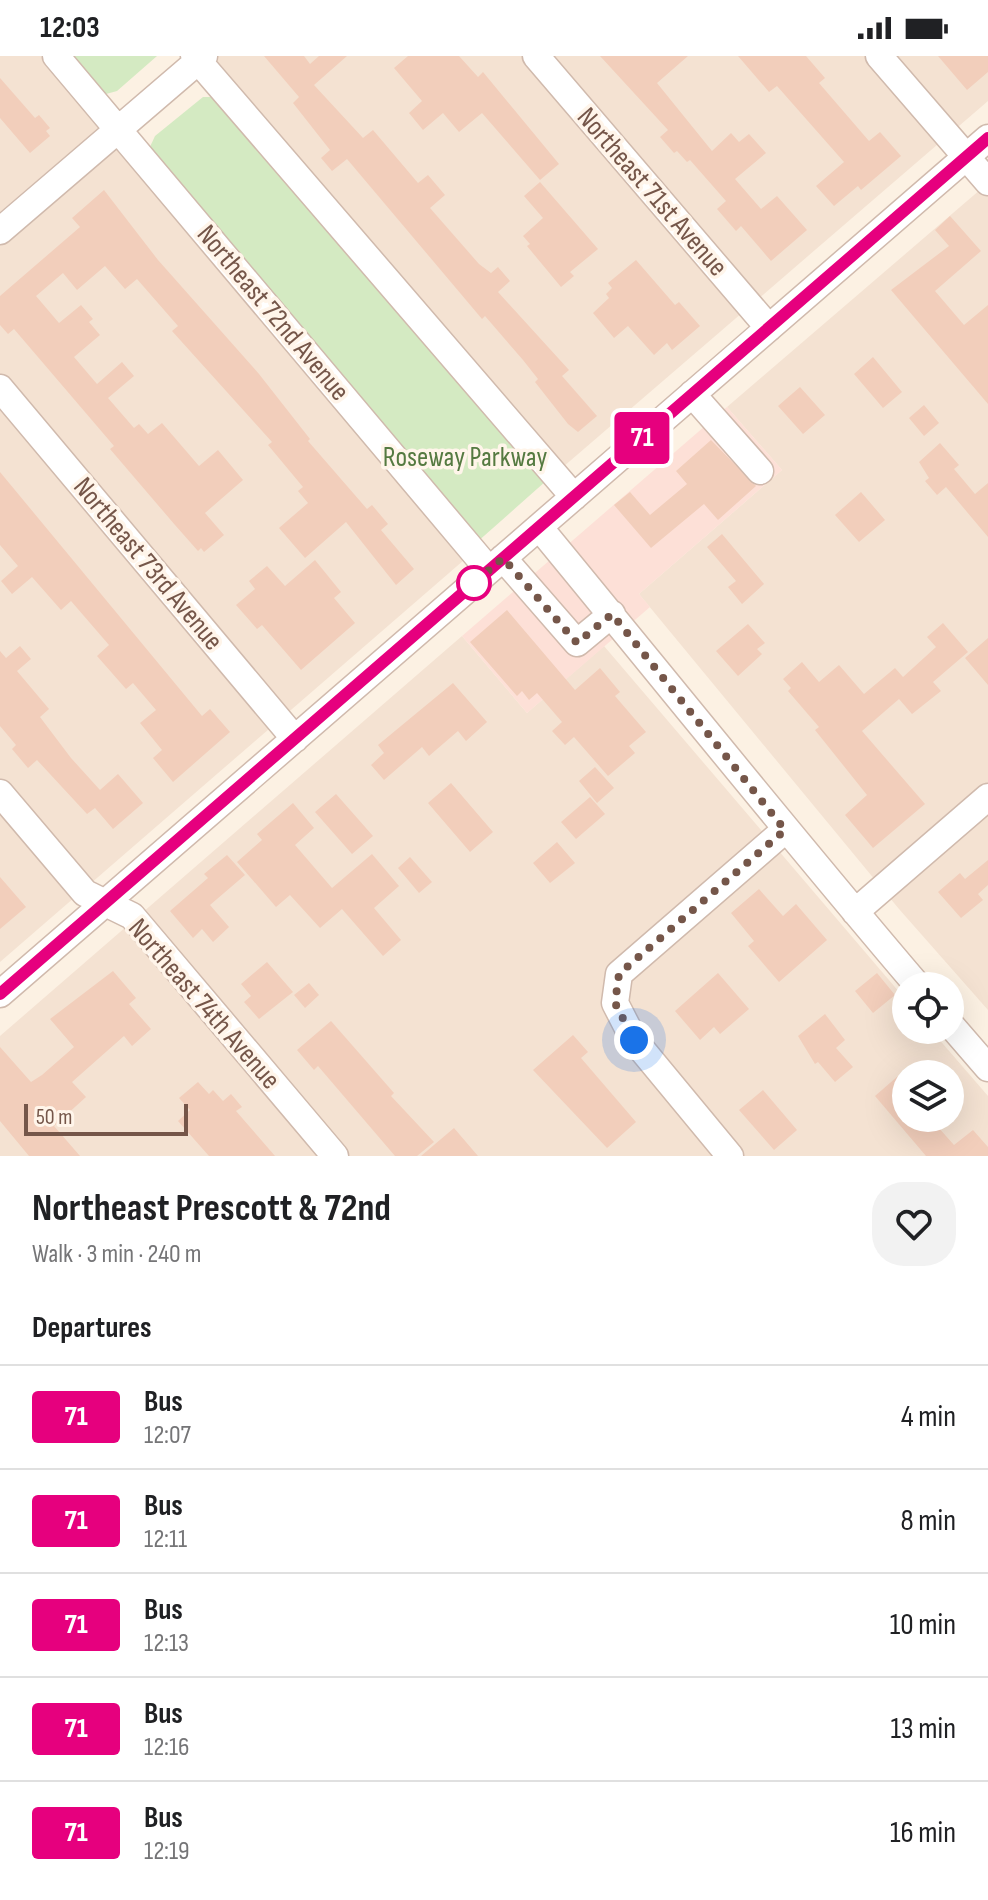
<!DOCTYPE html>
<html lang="en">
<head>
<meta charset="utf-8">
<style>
	:root { --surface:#fff; --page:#f2f2f2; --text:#202124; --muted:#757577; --line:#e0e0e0 }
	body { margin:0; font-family:"Sofia Sans Condensed",sans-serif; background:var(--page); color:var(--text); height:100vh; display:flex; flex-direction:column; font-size:30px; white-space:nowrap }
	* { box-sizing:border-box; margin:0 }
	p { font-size:26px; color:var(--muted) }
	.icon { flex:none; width:44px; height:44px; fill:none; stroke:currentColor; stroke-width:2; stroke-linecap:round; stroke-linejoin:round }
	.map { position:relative; height:1100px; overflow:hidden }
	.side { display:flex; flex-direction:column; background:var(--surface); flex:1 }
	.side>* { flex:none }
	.badge { padding:0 16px; border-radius:6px; font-size:28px; line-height:52px }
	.fabs { position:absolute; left:892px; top:916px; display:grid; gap:16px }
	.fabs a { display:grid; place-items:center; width:72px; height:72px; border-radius:50%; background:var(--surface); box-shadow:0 8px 32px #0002; font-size:40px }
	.scale { position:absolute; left:24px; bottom:20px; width:164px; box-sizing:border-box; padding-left:8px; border:4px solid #755649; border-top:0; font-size:22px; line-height:28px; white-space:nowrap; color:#755649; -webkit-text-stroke:6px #fff5ea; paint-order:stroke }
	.you { position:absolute; width:40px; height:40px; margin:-20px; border:6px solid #fff; border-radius:50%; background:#1a73e8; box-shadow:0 0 0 12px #1a73e833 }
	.map>.badge { position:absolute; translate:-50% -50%; box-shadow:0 0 0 4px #fff }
	h2 { padding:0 32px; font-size:30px; line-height:72px }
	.round { display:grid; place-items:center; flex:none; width:84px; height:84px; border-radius:32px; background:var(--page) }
	.overview { display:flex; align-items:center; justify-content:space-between; height:136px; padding:0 32px }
	h1 { font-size:38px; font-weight:700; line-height:60px }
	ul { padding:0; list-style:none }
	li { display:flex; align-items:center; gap:24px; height:104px; padding:0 32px; border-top:2px solid var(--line) }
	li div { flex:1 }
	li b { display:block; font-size:30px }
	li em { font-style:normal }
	li .badge { min-width:88px; font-weight:700; text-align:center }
	.status { display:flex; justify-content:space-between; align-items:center; height:56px; padding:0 40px; background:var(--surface); direction:ltr }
	.status svg { height:22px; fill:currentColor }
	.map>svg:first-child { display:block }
	.residential { fill:#f4e2d2; fill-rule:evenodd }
	.commercial { fill:#fde0d7 }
	.green { fill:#d4eac2 }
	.building { fill:#f2cebb }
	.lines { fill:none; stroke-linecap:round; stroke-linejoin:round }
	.minor-casing { stroke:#d0baad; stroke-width:29 }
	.minor { stroke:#fff; stroke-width:26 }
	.line-casing { stroke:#fff; stroke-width:18 }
	.line { stroke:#e6007e; stroke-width:12 }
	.walk { stroke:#755649; stroke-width:8; stroke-dasharray:0 14.4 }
	.stop-dot { fill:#fff; stroke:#e6007e; stroke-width:4 }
	.labels { text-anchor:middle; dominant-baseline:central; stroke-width:7; stroke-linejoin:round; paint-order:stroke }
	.street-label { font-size:28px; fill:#755649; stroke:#fff5ea }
	.park-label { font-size:28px; fill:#557a41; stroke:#fff5ea }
</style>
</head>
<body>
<div class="status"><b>12:03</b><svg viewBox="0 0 49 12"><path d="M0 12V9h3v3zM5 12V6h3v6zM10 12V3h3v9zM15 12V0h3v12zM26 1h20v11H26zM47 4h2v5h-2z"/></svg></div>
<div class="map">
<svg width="988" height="1100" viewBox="0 0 988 1100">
	<rect width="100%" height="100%" fill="#fcf1e3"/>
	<path class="residential" d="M0,0h41l423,504 -464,402z
		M213,0h775v45l-425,366z
		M988,127v827l-89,-101 -260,-315 143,-124 -55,-63z
		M462,580l65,77 77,-67 302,354v30h25l57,66v60h-988v-120zM906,1018h44v44h-44z"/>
	<path class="commercial" d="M727,351l55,63 -143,124 11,13 -123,106 -65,-77z"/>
	<path class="green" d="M66,0h91l-40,35 -11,3z
		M203,41h9l334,384 -70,62 -327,-394 6,-13z"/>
	<path class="building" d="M264,0h40l6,8 9,-8h28l-33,29 49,53 10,-8 45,53 10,-8 17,20 -15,13 49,56 12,9 7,-6 12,14 -12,11 71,78 -7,6 35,40 -19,16 -10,-8 -33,-42 3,-3 -15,-19 -38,-44 -3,3 -135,-160 -15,12 -11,-13 9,-8 -37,-47 6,-6z
		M408,0h51l19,21 5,-5 76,92 -19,16 -58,-67 -23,19 -16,-19 -20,17 -14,-17 13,-12 -28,-33z
		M600,0h88l-31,27 55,68 19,-18 8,9 10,-8 17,19 -31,26 26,30 16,-13 30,34 -36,31 -30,-35 -5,5 -19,-22 9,-8 -36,-41 -3,2 -10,-11 -3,2 -14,-16 8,-7z
		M738,0h68l19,22 -6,5 50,58 11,-9 21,24 -40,34 -3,-4 -24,20 -18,-20 28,-24 -67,-76 -8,6z
		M938,0h50v16l-21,18z
		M0,22l35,40 4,-3 11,13 -4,3 4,5 -20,17 -30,-35z
		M540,126l58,67 -28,23 4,4 -13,11 -34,-41 3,-2 -7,-8 20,-18 -19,-22z
		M104,134l54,70 101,114 51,65 -2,2 59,68 5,-4 16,19 -7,6 33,39 -18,16 -50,-63 -41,36 -26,-30 29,-25 -10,-12 5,-4 -35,-42 4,-3 -100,-111 6,-5 -41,-47 -12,10 -20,-23 -28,24 -14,-17 -27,23 23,27 22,-18 12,14 -4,3 11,13 -26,22 23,27 25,-22 12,14 -26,22 26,30 5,-4 9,10 14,-11 37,43 19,-16 25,30 -38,33 19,22 -20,17 -3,-4 -3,3 -23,-26 -65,-76 4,-3 -100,-117 -6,5 -8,-9v-29l80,-69 -8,-9z
		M950,160l31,35 -46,40 29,34 24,-20v99l-97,-114 58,-44 -14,-16z
		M636,204l39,45 4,-3 21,24 -28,24 -5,-7 -13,12 -26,-29 -14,12 -21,-25 16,-15 -3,-4 6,-6 -4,-5z
		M873,301l29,35 -19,16 -29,-34z
		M800,331l25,28 -22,19 -25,-28z
		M924,349l15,18 -15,13 -15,-18z
		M711,384l45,46 -38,34 -14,-16 -53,44 -37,-43 16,-13 20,23 37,-31 -11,-13z
		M940,387l19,22 -5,4 21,25 13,-11v54l-42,-50 -9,8 -12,-14 4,-3 -10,-16z
		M0,416l202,244 8,-7 20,23 -57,50 -20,-24 9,-8 -22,-27 16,-13 -23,-27 -7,6 -29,-33 12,-11 -38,-44 -10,9 -29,-33 -20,17 -11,-13 17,-15 -18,-21z
		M861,436l24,28 -26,22 -24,-27z
		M722,478l42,50 -22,20 -14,-17 8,-6 -29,-34z
		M315,504l26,32 -7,6 21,25 -54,47 -39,-45 -5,4 -21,-24 19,-16 -6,-8 18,-15 18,20z
		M507,554l68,80 25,-22 20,24 -5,4 31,36 -17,14 6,7 -27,23 -34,-39 -9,8 -13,-14 10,-9 -25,-29 -8,7 -7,-9 -5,5 -47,-54z
		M943,567l25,29 -35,30 8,9 -29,23 -13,-15 -37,32 63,73 -52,44 -28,-33 22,-20 -52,-65 4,-3 -31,-36 3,-3 -8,-9 19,-17 17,20 20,-17 25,29 31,-26 8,9 33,-30 -9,-10z
		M748,568l17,19 -8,6 5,5 -24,22 -22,-25z
		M988,582v47l-23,-27z
		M20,590l11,13 -14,12 32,38 -9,8 31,41 29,32 18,-16 25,29 -30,26 -18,-21 -8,6 -50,-54 -9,8 -16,-19 4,-4 -16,-19v-75l6,7z
		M453,627l34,39 -21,19 -8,-10 -29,25 -7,-9 -38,33 -13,-15 13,-12 -6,-8z
		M595,711l19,21 -17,15 -18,-22z
		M451,727l42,49 -23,20 -42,-49z
		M336,738l37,42 -21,18 -37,-42z
		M590,741l15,17 -29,25 -15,-17z
		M293,747l21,25 -19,17 37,43 40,-34 27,32 -25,22 27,32 -18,16 -41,-47 -22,19 -30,-33 -14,12 -39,-45 25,-22 -5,-6z
		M557,786l18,21 -25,20 -17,-20z
		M227,799l18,20 -35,30 19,22 -16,15 -11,-13 -9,9 -23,-27 38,-33 -4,-4z
		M410,801l22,25 -13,11 -21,-25z
		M988,804v25l-10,9 5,6 -22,18 -23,-26 22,-19 5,6z
		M0,821l26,30 -26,22z
		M759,833l24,27 13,-12 31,36 -48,42 -31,-36 6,-5 -23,-28z
		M267,906l26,30 -34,27 -15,-17 7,-6 -10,-12z
		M113,915l23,27 -7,6 22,25 -19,17 -8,-10 -52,46 14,15 -32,29 26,30h-51l-29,-35v-74l31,35 11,-7 32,-28 -24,-28z
		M718,917l31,36 -29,25 -6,-7 -14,13 -25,-29z
		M877,917l18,22 -22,18 -18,-22z
		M309,927l10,12 -14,13 -11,-13z
		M825,958l20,26 -9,8 17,19 -18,15 -17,-20 -3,2 -17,-28z
		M331,965l63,72 -3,3 43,46 -17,14h-22l-77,-90 -4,4 -17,-20z
		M573,979l15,17 -7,6 55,64 -29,26 -74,-78z
		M906,1013v49h24l24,27 19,-15 15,17v9h-62l-51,-60z
		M198,1026l11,12 4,-4 10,11 8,-7 11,13 -6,4 39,45h-66l-31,-35 12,-11 -11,-12z
		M763,1034l34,40 -23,20 -35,-40z
		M454,1072l24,28h-57z"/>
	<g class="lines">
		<g class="minor-casing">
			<path id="minor" d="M56,0l433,514
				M194,0l380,441
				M536,0l233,272
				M879,0l109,126
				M0,175l204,-175
				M0,332l295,351
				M692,338l68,77
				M539,471c126,153 250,308 379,459
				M503,502l74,85 35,-29
				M0,737l85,100 47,23 203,240
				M855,856l133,-115
				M0,938l988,-856
				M950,968l38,44
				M730,1100l-96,-116 -19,-37 4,-29 166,-144"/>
		</g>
		<use href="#minor" class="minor"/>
	</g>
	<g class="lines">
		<g class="line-casing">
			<path id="line" d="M0,938l988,-856"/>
		</g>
		<use href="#line" class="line"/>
		<path class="walk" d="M474,527l-9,8 38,-33 74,85 35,-29 173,216 -166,144 -4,29 19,37"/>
	</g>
	<circle class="stop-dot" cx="474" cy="527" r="16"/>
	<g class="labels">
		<g class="street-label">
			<text transform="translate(652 136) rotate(49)">Northeast 71st Avenue</text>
			<text transform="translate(273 257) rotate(50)">Northeast 72nd Avenue</text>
			<text transform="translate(148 508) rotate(50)">Northeast 73rd Avenue</text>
			<text transform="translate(204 948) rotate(49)">Northeast 74th Avenue</text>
		</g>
		<g class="park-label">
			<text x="465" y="401">Roseway Parkway</text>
		</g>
	</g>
</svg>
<div class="fabs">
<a><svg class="icon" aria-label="locate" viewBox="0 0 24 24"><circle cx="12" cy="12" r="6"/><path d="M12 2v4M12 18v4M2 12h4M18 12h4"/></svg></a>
<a><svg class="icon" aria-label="layers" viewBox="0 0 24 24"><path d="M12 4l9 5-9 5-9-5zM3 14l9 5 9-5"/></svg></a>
</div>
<div class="scale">50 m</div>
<div class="you" style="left:634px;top:984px"></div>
<b class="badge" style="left:642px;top:382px;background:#e6007e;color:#fff">71</b>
</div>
<section class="side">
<div class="overview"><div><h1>Northeast Prescott &amp; 72nd</h1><p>Walk · 3 min · 240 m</p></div><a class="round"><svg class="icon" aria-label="heart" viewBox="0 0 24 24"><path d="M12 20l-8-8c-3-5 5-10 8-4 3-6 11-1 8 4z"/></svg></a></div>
<h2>Departures</h2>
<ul>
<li><span class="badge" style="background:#e6007e;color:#fff">71</span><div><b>Bus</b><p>12:07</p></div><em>4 min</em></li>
<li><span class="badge" style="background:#e6007e;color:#fff">71</span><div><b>Bus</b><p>12:11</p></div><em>8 min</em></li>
<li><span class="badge" style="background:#e6007e;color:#fff">71</span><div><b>Bus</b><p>12:13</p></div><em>10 min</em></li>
<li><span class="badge" style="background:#e6007e;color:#fff">71</span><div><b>Bus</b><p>12:16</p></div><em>13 min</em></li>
<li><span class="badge" style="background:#e6007e;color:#fff">71</span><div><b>Bus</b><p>12:19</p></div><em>16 min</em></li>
</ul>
</section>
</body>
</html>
